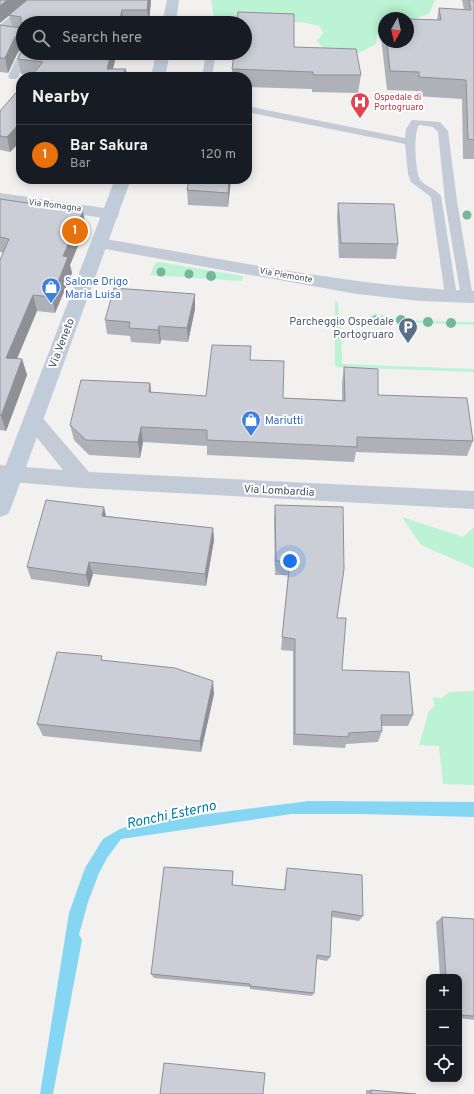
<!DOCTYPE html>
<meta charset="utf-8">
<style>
:root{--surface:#171b24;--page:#242831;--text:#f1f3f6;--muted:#9ea1a6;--line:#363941;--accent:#0b63f2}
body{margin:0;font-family:Overpass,sans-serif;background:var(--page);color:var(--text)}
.controls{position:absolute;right:12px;bottom:12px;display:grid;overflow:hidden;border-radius:8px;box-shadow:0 2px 10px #0003}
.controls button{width:36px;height:36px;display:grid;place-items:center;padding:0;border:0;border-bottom:1px solid var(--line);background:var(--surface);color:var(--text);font:20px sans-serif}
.compass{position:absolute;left:378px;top:12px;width:36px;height:36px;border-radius:50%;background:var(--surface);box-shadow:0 2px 10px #0003;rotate:188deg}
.you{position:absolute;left:290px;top:561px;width:14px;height:14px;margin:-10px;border:3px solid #fff;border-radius:50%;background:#1a73e8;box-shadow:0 0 0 6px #1a73e833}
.badge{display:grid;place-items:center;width:26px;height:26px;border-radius:50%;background:var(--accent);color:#fff;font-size:13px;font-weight:700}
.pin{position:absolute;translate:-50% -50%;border:2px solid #fff;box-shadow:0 1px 4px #0006}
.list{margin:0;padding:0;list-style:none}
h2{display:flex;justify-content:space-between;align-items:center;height:52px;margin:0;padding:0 16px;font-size:17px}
h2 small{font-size:13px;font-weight:400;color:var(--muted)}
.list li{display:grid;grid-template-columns:26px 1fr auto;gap:12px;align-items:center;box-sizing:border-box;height:60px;padding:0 16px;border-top:1px solid var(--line)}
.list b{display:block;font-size:15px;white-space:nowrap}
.list p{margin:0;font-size:13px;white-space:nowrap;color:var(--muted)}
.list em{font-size:13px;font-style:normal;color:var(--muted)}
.icon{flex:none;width:22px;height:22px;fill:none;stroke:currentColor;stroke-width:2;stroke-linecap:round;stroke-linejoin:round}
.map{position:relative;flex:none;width:474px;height:1094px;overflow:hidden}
.search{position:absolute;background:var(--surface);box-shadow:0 2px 10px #0003;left:16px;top:16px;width:236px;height:44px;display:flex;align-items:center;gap:10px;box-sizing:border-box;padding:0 14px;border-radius:22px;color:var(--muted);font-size:15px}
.panel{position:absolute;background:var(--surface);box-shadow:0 2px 10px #0003;left:16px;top:72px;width:236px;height:112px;border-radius:16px}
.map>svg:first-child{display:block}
.green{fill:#bbf3d4}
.water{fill:#85d6f3}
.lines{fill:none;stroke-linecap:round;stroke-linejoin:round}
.stream{fill:#85d6f3;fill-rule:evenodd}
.lane{fill:#c2cbd6;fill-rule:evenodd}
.street{fill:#c2cbd6;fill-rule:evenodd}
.secondary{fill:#c1ccda;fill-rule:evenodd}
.tree{fill:#76b799}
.wall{fill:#afb1b8}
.shaded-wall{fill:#8e9096}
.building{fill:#cbced6;stroke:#8e9096}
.labels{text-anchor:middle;stroke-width:4;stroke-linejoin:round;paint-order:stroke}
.far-health-label{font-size:9px;fill:#be3a42;stroke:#fff;text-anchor:start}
.far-street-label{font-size:9px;fill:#46525f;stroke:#fff}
.shop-label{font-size:11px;fill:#366cbe;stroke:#fff;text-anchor:start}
.service-label{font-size:11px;fill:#4e5e75;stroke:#fff;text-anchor:end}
.street-label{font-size:11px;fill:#46525f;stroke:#fff}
.near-water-label{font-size:14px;font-style:italic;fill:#037ba6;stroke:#fff}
</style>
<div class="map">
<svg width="474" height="1094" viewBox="0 0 474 1094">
<rect width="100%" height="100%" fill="#f3f0f0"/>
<g class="green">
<polygon points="211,0 435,0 429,14 408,21 408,18 384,18 384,30 377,34 376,44 355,55 326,51 317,41 323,33 319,26 302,22 212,23 214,19"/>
<polygon points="156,262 159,262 243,276 242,281 150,275"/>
<polygon points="335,299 338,304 339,318 341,318 342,364 474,369 474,372 335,367"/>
<polygon points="377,314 407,320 474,322 474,325 370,321 371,315"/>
<polygon points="402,517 463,537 474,527 474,568 421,545"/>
<polygon points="474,691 474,785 443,784 439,746 419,745 429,711 434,706 433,697 442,698 449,692"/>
</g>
<polygon class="water" points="309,801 474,802 474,817 361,814 291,814 121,839 107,858 99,873 88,902 75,949 47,1094 40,1094 69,913 85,868 103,839 120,829 138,823"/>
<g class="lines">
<polygon class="stream" points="76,934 80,936 82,940 53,1094 41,1094 70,940 72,936"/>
<g class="lane">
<polygon points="23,50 23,53 29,53 18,77 16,79 10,79 8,77 19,53"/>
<polygon points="206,53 216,53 212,77 202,77"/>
<path d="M 247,106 L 405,138 L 406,129 L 412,120 L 440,122 L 448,131 L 457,201 L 473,297 L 471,300 L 463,300 L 461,297 L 445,201 L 438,132 L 433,127 L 419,125 C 413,133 415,174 421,181 C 427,187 436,189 441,196 L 457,296 L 455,299 L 447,299 L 445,296 L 431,197 L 411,182 L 408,174 L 405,144 L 247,112 Z"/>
</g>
<g class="street">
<polygon points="30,0 44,0 5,35 0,36 0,25"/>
<polygon points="0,193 111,209 117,210 119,214 117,218 111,219 0,203"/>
<path d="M 100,238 C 224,259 348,286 474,291 L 474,303 L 420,301 L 357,294 L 94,247 L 92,243 L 94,239 Z"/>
<polygon points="33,412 40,415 89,472 474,491 474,509 83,488 0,481 0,465 63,470 23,420 26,415"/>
</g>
<g class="secondary">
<polygon points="167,0 179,0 176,23 162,23"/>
<polygon points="156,53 170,53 165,77 151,77"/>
<polygon points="115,179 131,179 11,508 8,514 0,517 0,480"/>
</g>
</g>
<g class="tree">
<circle cx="467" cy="215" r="4.5"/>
<circle cx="161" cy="272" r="4.5"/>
<circle cx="189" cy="274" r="4.5"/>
<circle cx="211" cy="276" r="5"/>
<circle cx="377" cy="320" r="5"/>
<circle cx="401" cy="320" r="5"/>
<circle cx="428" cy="322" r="5"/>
<circle cx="451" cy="323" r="5"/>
</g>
<g class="wall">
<polygon points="0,0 151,0 149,23 23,23 23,53 117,53 32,75 21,74 18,59 22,49 18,52 8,73 0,72 0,25 12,26 9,15 14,11 0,23"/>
<polygon points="462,0 474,0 474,159 463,159 462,99 416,96 416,91 387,90 381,37 384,18 384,42 408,42 437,20 439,8 464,10"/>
<polygon points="294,47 361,75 358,93 312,92 312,89 247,87 247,77 232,77 232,69"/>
<polygon points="21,87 21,141 10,152 0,150 0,111"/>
<polygon points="231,179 228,207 188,205 187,190"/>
<polygon points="0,199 86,227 70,265 72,273 55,313 37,311 17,359 22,359 27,375 6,431 0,430 0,260 3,253 0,252"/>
<polygon points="338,203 398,244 396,259 339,258 337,217"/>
<polygon points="195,294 195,309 188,342 161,340 160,344 131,342 130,336 107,334 105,320"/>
<polygon points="251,360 283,398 342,400 342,383 344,367 378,395 473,441 467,456 356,452 354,462 207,455 207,446 143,442 140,458 89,455 74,440 70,425 150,383 151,393 206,396"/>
<polygon points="275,505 337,618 342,670 413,715 408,726 382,726 382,731 378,742 346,744 345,748 293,745 293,651 281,650 288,575 275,575 274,520"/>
<polygon points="106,516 213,528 214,540 206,586 93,574 89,587 31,579 27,567"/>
<polygon points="103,660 214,694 201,752 43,736 37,724"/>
<polygon points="287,868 363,916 359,921 332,917 330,957 327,961 316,959 314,993 312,996 250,989 250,987 154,978 151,974 233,871 233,885 284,890 286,874"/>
<polygon points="442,917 474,919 474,1020 459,1018 459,977 440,977 436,922"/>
<polygon points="366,1090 371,1090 416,1094 366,1094"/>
</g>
<g class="shaded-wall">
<polygon points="7,0 28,0 0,23 0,6"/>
<polygon points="148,0 151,0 149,23 147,10"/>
<polygon points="122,10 124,23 119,23"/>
<polygon points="20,34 23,49 18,52 8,73 5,58 15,37"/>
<polygon points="111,53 117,53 111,77 107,69"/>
<polygon points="126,69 127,77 120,77"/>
<polygon points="19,124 21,134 21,141 10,152 7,137"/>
<polygon points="229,179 231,179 228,207 228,193"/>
<polygon points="83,211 86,227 70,265 72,273 55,313 52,297 63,256"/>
<polygon points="195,294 195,309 188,342 187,328"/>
<polygon points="33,295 37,311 11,373 6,358"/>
<polygon points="159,326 161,340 160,344 158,330"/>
<polygon points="22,359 27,375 6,431 1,416"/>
<polygon points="150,383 152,399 149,392"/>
<polygon points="141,427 143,442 140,458 138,442"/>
<polygon points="104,507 107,520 102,516"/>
<polygon points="213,528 214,540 206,586 205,574"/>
<polygon points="89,562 93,574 89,587 86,575"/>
<polygon points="213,681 214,694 201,752 200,741"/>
</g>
<g class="building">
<polygon points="0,0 7,0 0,6"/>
<polygon points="27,0 148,0 147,10 122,10 119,23 23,23 23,37 22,37 20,34 15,37 5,58 0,58 0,25 21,28 21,17 9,15"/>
<polygon points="469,0 474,0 474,140 468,139 466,80 419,77 419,72 390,71 387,42 408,42 408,19 441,20 439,8 471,10"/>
<polygon points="238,12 294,14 294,47 356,49 361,75 313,75 313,72 232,69 234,53 245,53 245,23 237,23"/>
<polygon points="23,47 23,53 111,53 107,69 126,69 120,77 30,77 43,62 18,59"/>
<polygon points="21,87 21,125 19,124 7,137 0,136 0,111"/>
<polygon points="189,179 229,179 228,193 187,190"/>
<polygon points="0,199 83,211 63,256 68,257 52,297 33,295 6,358 22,359 1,416 0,415 0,260 9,239 0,237"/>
<polygon points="338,203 394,204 398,244 341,243"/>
<polygon points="114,288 195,294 187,328 159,326 158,330 129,328 130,322 105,320"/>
<polygon points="212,345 251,346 250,360 284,361 283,398 345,401 344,367 378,369 378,395 467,398 473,441 357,437 357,447 207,440 207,430 141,427 138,442 86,440 70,425 81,380 150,383 149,392 206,396"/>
<polygon points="46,500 104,507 102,516 213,528 205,574 89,562 86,575 27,567"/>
<polygon points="275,505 343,507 344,569 337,618 346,618 342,670 409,672 413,715 381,715 382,731 349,733 348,737 295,734 295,639 282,637 290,561 276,561"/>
<polygon points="57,652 102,656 101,660 175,668 213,681 200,741 37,724"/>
<polygon points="164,867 233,871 232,885 285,890 287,868 362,875 363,916 332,911 330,957 317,955 314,993 250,986 250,984 151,974"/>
<polygon points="442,917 474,919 474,1016 459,1015 459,977 446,977"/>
<polygon points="164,1063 265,1073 263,1094 160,1094"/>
<polygon points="371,1090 416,1094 371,1094"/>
</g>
<defs>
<symbol id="hospital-pin" viewBox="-11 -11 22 30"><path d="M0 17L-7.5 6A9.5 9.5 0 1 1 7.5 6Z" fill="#e0444e" stroke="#fff"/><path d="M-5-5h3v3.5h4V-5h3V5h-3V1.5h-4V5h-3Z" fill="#fff"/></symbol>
<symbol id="shop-pin" viewBox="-11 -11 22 30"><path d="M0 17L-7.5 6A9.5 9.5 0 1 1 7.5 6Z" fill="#3f7fe0" stroke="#fff"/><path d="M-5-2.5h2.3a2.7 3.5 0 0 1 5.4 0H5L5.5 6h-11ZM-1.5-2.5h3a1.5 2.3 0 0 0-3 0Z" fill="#fff"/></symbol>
<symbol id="parking-pin" viewBox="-11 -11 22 30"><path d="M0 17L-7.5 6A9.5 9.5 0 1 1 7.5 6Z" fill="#5c6f8a" stroke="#fff"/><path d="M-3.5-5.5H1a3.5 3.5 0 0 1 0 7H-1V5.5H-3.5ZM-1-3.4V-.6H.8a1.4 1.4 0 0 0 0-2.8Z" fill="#fff"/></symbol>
</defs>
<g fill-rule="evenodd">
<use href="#hospital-pin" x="349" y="91" width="22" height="30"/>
<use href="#shop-pin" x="40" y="276" width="22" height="30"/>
<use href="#parking-pin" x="397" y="316" width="22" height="30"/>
<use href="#shop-pin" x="240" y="409" width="22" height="30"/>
</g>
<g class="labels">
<g class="far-health-label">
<text x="374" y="100">Ospedale di<tspan x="374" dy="10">Portogruaro</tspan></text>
</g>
<g class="far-street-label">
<text transform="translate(55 205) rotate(7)" y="3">Via Romagna</text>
<text transform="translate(286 275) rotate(10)" y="3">Via Piemonte</text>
</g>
<g class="shop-label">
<text x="65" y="285">Salone Drigo<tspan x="65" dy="13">Maria Luisa</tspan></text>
<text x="265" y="424">Mariutti</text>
</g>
<g class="service-label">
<text x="394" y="325">Parcheggio Ospedale<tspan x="394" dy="13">Portogruaro</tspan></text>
</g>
<g class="street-label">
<text transform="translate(61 343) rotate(-69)" y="4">Via Veneto</text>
<text transform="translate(279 490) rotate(3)" y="4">Via Lombardia</text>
</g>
<g class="near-water-label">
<text transform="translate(171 814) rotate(-12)" y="5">Ronchi Esterno</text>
</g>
</g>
</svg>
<div class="controls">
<button>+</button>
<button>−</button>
<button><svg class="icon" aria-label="locate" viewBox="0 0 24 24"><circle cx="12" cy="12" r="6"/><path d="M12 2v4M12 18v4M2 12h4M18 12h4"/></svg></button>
</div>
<svg class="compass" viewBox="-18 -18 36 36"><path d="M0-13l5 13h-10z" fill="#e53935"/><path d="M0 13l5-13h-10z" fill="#9ea1a6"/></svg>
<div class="you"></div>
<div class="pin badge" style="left:75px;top:231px;background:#e8710a">1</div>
<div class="search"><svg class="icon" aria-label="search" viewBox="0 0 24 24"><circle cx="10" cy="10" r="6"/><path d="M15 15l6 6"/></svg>Search here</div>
<section class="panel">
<h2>Nearby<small></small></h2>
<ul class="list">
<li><span class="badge" style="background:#e8710a">1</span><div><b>Bar Sakura</b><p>Bar</p></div><em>120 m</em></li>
</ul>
</section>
</div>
